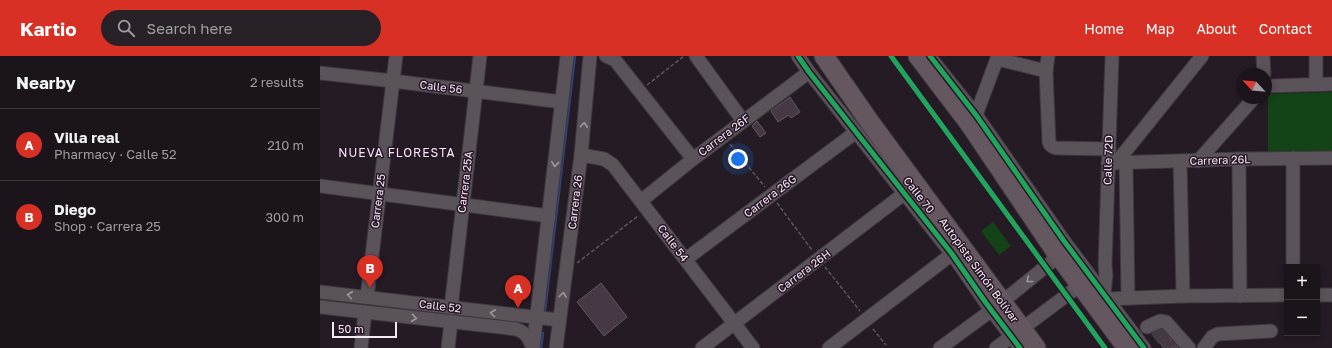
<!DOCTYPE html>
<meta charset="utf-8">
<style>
:root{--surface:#1b141b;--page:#282128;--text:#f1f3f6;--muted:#a09ea3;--line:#39333a;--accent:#d93025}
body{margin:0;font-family:"Golos Text",sans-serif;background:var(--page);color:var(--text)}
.controls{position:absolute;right:12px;bottom:12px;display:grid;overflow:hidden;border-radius:0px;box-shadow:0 2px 6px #0003}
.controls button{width:36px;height:36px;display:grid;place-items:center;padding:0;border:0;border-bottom:1px solid var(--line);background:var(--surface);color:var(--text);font:20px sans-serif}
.compass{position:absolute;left:916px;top:12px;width:36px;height:36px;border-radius:50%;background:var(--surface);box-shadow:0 2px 6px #0003;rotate:296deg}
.scale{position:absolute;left:12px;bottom:10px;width:65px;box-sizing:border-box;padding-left:4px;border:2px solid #f5e9f4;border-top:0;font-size:11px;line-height:14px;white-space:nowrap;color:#f5e9f4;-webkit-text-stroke:3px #281727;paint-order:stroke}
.you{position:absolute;left:418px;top:103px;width:14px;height:14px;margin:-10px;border:3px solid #fff;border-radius:50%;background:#1a73e8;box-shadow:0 0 0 6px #1a73e833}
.badge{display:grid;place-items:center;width:26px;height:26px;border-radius:50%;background:var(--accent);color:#fff;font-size:13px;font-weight:700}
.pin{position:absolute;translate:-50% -33px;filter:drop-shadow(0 1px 2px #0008)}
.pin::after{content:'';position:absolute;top:21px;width:14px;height:12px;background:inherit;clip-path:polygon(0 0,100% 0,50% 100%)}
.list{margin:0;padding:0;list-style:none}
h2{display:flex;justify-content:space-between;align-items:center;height:52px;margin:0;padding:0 16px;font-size:17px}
h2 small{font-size:13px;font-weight:400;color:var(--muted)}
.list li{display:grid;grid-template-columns:26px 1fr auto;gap:12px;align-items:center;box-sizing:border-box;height:72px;padding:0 16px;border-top:1px solid var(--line)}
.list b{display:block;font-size:15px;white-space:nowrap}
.list p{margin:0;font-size:13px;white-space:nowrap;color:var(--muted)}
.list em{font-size:13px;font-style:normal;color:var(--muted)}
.icon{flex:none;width:22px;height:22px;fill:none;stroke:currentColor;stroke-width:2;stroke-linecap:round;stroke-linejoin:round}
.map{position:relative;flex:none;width:1012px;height:292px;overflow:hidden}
header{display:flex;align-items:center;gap:24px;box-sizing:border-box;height:56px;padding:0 20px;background:var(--accent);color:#fff}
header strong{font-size:19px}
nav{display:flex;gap:22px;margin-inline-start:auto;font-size:14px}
.search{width:280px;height:36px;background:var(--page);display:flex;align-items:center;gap:10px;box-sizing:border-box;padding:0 14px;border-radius:22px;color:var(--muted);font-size:15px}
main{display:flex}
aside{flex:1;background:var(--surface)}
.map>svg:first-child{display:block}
.green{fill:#134316}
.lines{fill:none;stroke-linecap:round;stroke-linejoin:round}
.stream{stroke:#28447b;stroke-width:2.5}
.building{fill:#473846;stroke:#60575f}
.minor-tunnel{stroke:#433a43;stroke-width:13;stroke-dasharray:13 6;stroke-linecap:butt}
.minor-casing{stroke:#3f373f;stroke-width:15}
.highway-casing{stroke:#3f373f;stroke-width:21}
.path{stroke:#5c565c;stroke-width:1.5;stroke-dasharray:4 2;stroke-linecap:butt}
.minor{stroke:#5b535a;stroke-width:13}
.highway{stroke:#65575f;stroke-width:19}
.cycleway-casing{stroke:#281727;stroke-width:8}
.cycleway{stroke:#20a55d;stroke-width:5}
.oneway{stroke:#a0969f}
.labels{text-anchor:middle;stroke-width:3;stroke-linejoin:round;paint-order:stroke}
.street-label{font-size:11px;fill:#f5e9f4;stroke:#281727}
.neighbourhood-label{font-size:12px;letter-spacing:1px;fill:#f5e9f4;stroke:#281727}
</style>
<header>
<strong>Kartio</strong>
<div class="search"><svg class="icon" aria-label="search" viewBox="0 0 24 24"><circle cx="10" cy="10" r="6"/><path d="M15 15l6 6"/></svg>Search here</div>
<nav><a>Home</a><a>Map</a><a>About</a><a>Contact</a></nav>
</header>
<main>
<aside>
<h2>Nearby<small>2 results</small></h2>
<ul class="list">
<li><span class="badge">A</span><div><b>Villa real</b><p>Pharmacy · Calle 52</p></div><em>210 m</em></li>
<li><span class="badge">B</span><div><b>Diego</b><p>Shop · Carrera 25</p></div><em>300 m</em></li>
</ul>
</aside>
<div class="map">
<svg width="1012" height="292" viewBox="0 0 1012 292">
<rect width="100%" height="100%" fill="#241b24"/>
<g class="green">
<polygon points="1012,36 1012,96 948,98 948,38"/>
<polygon points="673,166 691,190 679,199 661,175"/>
</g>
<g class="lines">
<g class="stream">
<polyline points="225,255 255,0"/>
<polyline points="221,292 223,277"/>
</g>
</g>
<g class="building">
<polygon points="470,41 480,56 471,62 469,59 458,66 451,55"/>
<polygon points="437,65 446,77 440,81 432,70"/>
<polygon points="281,227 307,261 284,280 257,246"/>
<polygon points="841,273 842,273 858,292 844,292 832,277"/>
</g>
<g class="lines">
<polyline class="minor-tunnel" points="836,274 850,292"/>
<defs>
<g id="minor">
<polyline points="286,0 295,4 373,103"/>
<polyline points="376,0 423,65"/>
<polyline points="478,0 489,16 536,76 632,198 666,247 700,292"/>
<path d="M 728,0 L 726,15 L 729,86 C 730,90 732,91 736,92 L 789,93"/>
<polyline points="943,0 944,18"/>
<polyline points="996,0 996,28"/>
<polyline points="677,3 726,15"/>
<polyline points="613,5 656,59 744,185 824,292"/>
<polyline points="0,17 73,25 242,46"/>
<polyline points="946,30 1012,28"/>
<polyline points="656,59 678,0"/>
<polyline points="261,99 284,103 293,109 433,292"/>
<polyline points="919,103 920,240"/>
<polyline points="878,105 934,42"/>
<polyline points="860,106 863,240"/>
<polyline points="788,107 919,103 1012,102"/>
<polyline points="796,107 882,0"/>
<polyline points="806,108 808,242"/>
<polyline points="0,130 229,160"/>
<polyline points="321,145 373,103 489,16"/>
<polyline points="366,203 536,76"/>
<polyline points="973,211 973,102"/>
<polyline points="0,236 239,264"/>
<polyline points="784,238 786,219 785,209 792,0"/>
<polyline points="997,239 1012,239"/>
<polyline points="47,241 76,0"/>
<polyline points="787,243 863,240 967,239"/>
<path d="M 0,251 L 196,273 C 207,277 208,281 213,292"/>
<polyline points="131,252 160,0"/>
<polyline points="827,271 840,265 846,266 869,292"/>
<polyline points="41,292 45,256"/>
<polyline points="128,292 131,266"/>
<polyline points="213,292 247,0"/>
<polyline points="236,292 261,99 270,0"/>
<polyline points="382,292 585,137"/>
<polyline points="509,292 632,198"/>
<polyline points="620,292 672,254 745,195"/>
<polyline points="676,292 767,224"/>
<polyline points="884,292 892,281 898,278 951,275"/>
</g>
<g id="highway">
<polyline points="504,0 549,65 716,292"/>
<polyline points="598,0 649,67 734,193 807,292"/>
</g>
</defs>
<use href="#minor" class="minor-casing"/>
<use href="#highway" class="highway-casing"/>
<g class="path">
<polyline points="327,29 364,0"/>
<polyline points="410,88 445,131"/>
<polyline points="457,147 492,194"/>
<polyline points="257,207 318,160"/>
<polyline points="505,211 540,255"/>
<polyline points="553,273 566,289"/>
</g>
<use href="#minor" class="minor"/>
<use href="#highway" class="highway"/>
<defs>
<g id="cycleway">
<polyline points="478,0 489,16 536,76 632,198 666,247 700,292"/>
<polyline points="571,0 785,292"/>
<polyline points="610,0 656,59 744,185 824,292"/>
</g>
</defs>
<use href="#cycleway" class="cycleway-casing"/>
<use href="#cycleway" class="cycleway"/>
</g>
<defs><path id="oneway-chevron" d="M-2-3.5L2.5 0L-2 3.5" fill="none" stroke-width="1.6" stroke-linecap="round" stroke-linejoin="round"/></defs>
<g class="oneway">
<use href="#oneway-chevron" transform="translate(264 69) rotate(-85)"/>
<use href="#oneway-chevron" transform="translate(235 108) rotate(96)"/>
<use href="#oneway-chevron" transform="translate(709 224) rotate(141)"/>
<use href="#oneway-chevron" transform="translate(30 239) rotate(-173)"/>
<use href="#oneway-chevron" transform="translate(243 239) rotate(-83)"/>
<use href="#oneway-chevron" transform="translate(173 257) rotate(-173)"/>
<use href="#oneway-chevron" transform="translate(94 262) rotate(6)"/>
</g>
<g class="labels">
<g class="street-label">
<text transform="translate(121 31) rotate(7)" y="4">Calle 56</text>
<text transform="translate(404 79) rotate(-37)" y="4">Carrera 26F</text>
<text transform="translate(788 104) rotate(-88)" y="4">Calle 72D</text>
<text transform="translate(900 104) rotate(-2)" y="4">Carrera 26L</text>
<text transform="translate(145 126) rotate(-83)" y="4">Carrera 25A</text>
<text transform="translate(599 139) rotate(52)" y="4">Calle 70</text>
<text transform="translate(450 140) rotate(-37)" y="4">Carrera 26G</text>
<text transform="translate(58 145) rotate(-83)" y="4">Carrera 25</text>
<text transform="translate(255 146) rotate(-83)" y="4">Carrera 26</text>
<text transform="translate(353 187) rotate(53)" y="4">Calle 54</text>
<text transform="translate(659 214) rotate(54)" y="4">Autopista Simón Bolívar</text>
<text transform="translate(484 215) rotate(-37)" y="4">Carrera 26H</text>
<text transform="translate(120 250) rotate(7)" y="4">Calle 52</text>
</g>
<g class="neighbourhood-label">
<text x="77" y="101">NUEVA FLORESTA</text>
</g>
</g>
</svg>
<div class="controls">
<button>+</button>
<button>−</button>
</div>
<svg class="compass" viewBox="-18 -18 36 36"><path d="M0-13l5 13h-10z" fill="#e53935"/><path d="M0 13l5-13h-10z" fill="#a09ea3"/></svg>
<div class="scale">50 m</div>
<div class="you"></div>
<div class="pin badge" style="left:198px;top:252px">A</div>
<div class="pin badge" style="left:50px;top:232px">B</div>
</div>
</main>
